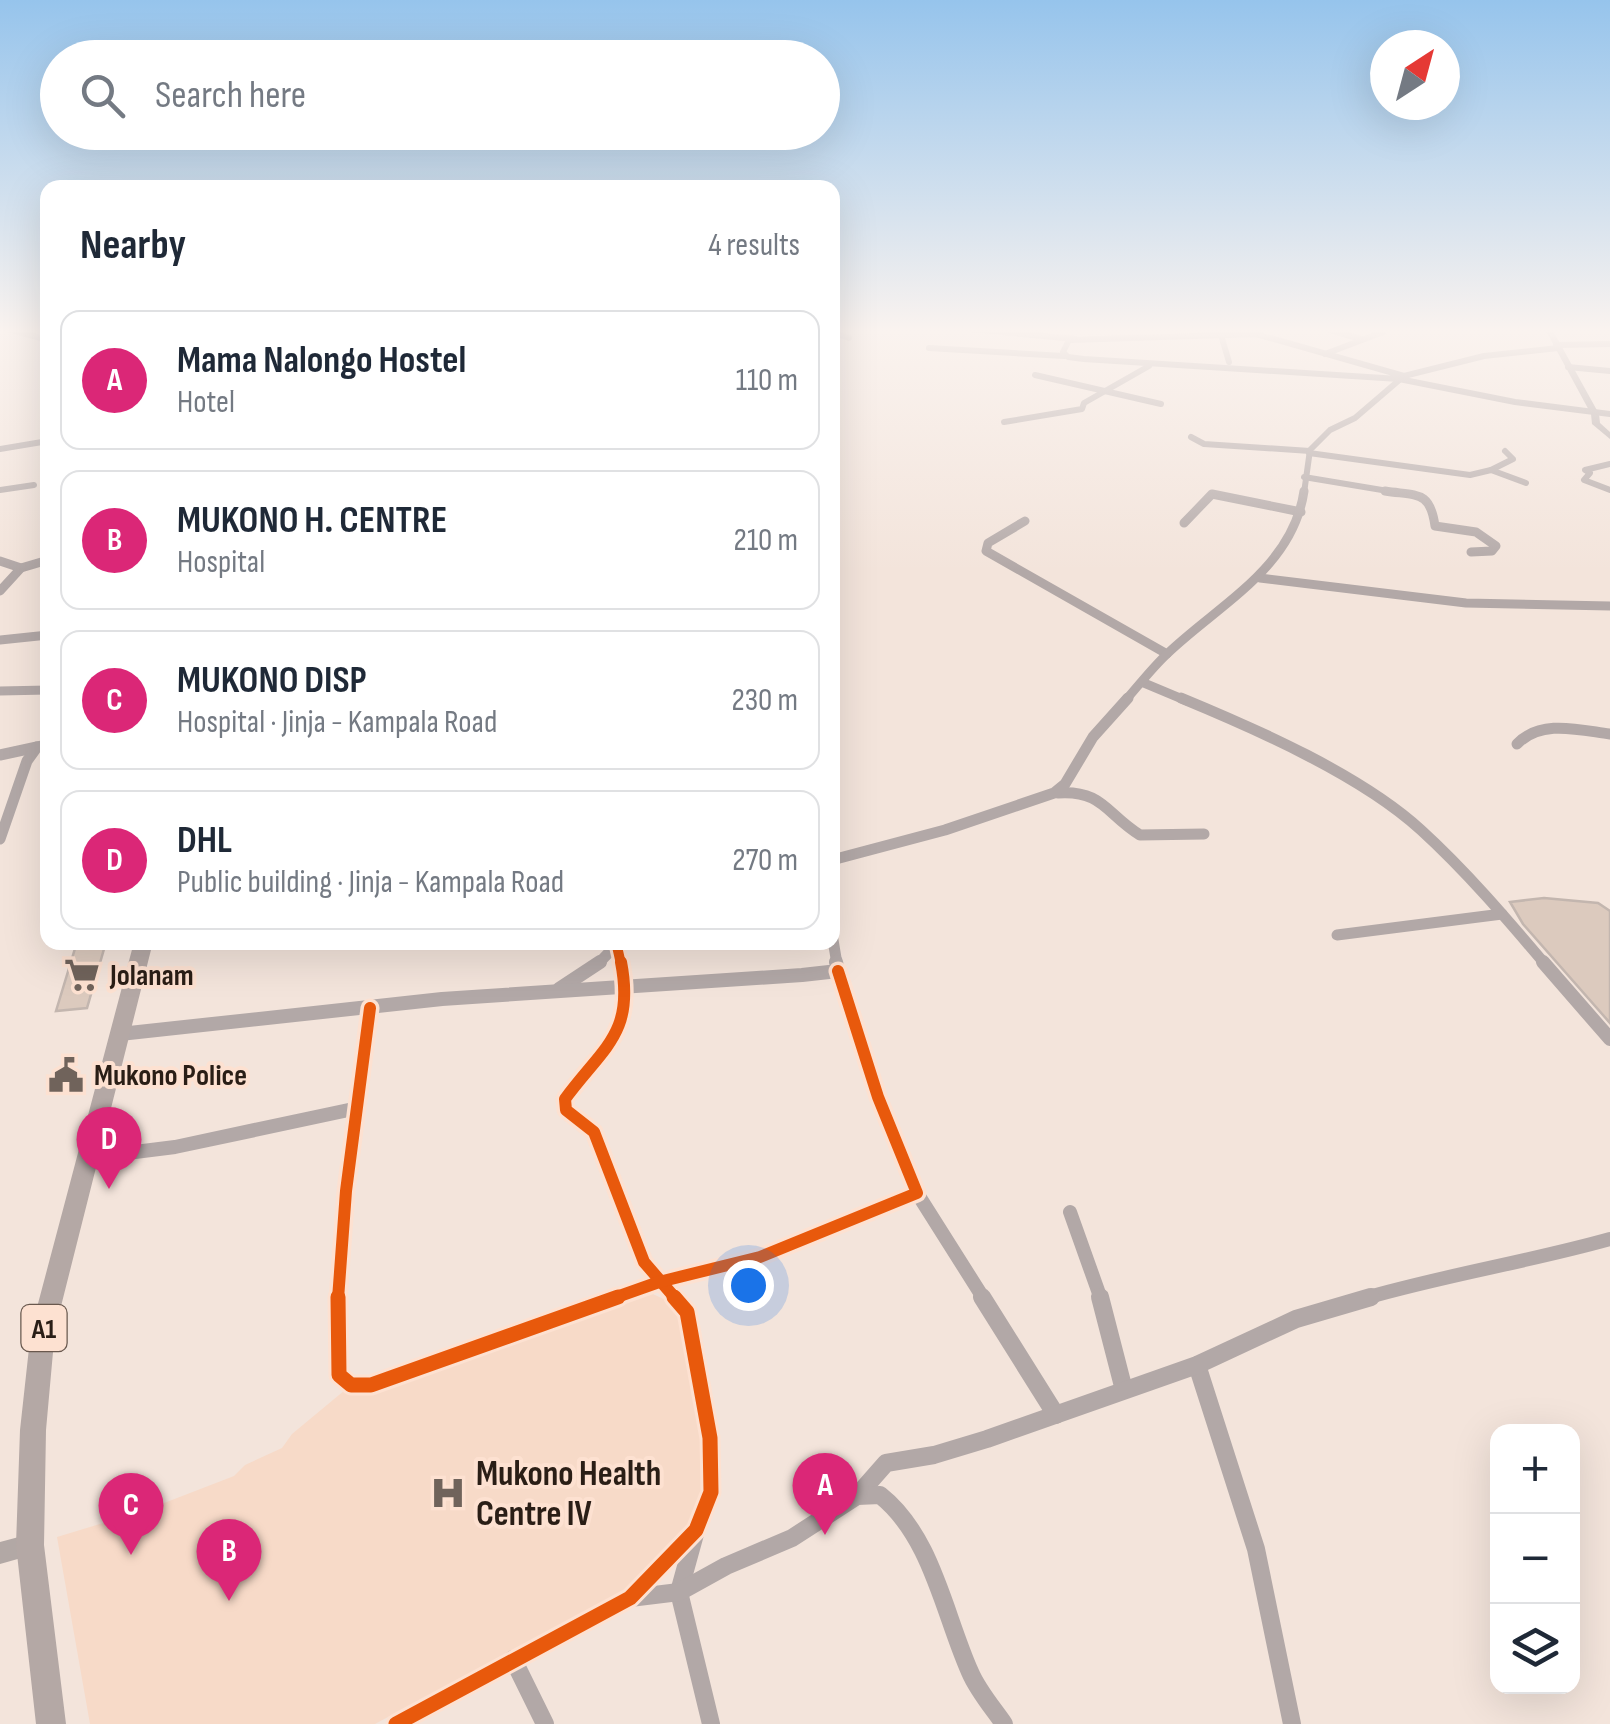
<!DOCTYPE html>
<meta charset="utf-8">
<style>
:root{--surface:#fff;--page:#f6f6f7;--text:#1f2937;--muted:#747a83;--line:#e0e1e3;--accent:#db2777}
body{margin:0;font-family:"Sofia Sans Condensed",sans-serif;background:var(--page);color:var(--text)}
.controls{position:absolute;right:30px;bottom:30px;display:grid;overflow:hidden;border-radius:20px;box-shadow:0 10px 40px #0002}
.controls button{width:90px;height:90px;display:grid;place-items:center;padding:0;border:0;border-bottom:2px solid var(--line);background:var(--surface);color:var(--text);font:50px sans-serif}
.compass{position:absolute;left:1370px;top:30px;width:90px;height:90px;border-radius:50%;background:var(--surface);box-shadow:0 10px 40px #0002;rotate:36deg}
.you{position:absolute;left:748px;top:1285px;width:35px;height:35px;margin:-25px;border:8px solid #fff;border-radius:50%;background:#1a73e8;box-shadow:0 0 0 15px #1a73e833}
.badge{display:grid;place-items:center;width:65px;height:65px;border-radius:50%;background:var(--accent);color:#fff;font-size:32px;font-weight:700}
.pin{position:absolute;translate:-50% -82px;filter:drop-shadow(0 2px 5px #0008)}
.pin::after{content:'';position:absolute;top:52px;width:35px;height:30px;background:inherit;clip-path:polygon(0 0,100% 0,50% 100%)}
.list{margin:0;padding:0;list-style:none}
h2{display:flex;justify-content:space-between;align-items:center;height:130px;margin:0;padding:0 40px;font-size:42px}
h2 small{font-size:32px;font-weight:400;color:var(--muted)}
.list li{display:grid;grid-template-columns:65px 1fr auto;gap:30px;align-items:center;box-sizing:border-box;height:140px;margin:0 20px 20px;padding:0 20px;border:2px solid var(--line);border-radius:20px}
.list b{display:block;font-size:38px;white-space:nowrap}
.list p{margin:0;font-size:32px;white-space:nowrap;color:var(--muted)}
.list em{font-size:32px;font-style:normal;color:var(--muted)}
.icon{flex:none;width:55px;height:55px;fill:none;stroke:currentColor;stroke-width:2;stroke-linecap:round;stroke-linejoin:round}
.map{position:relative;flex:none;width:1610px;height:1724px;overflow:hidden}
.search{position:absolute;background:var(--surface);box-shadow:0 10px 40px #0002;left:40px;top:40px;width:800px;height:110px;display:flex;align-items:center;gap:25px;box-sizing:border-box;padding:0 35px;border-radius:55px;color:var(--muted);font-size:38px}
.panel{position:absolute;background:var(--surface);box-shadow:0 10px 40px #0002;left:40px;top:180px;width:800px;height:770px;border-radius:20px}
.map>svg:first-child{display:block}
.built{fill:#f7dac8}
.building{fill:#dccabe;stroke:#c3b6af;stroke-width:2.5}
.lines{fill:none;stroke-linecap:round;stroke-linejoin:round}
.minor-far4{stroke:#b2a8a7;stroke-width:6}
.minor-far3{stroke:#b2a8a7;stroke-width:9}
.minor-far2{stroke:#b2a8a7;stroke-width:11}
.minor-far1{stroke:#b2a8a7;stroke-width:14}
.minor{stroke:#b2a8a7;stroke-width:18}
.tertiary{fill:#b2a8a7;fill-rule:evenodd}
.secondary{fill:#b2a8a5;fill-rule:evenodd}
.trunk{fill:#b4a8a5;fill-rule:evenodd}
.cycleway-far2-casing{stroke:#fde1d1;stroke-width:16}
.cycleway-far1-casing{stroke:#fde1d1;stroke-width:19}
.cycleway-casing{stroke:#fde1d1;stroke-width:21}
.cycleway-far2{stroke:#e8590c;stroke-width:10}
.cycleway-far1{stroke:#e8590c;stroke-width:12}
.cycleway{stroke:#e8590c;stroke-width:15}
.labels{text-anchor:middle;stroke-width:8;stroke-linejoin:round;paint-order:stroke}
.shield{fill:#fde1d1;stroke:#69584e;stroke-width:2.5}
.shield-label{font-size:28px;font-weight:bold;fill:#2a1e16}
.poi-label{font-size:30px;font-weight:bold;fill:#2a1e16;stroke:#fde1d1;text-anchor:start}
.near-poi-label{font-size:35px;font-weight:bold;fill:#2a1e16;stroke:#fde1d1;text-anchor:start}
</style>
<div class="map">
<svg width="1610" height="1724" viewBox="0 0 1610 1724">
<rect width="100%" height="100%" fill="#f3e4db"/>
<polygon class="built" points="642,1289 683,1308 711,1472 700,1522 637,1583 375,1724 90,1724 57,1537 146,1510 234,1476 245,1465 282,1448 292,1434 345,1390"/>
<g class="building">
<polygon points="1544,898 1598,903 1610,911 1610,1023 1523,924 1510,902"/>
<polygon points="77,942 106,942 87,1008 56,1011"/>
</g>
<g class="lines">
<g class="minor-far4">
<polyline points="8,329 48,340"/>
<polyline points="970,329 1075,339"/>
<polyline points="1327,329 1361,339"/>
<polyline points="832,332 849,338"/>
<polyline points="1221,335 1229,362"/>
<polyline points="1556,345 1610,344"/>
<polyline points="929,348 1064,356"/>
<polyline points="1325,354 1383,332"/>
<polyline points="1568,367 1610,371"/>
<polyline points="1035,375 1161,404"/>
<polyline points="1404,376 1256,334 1069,340 1063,352 1068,357 1084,359 1399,379 1515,402 1610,414"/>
<polyline points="1004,422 1082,409 1084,403 1149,366"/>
<polyline points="1191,437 1204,444 1310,451"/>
<polyline points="0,449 48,441"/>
<polyline points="1309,453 1470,475 1491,470 1526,483"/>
<polyline points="1610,464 1585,470 1590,473 1584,480 1610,490"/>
<polyline points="1491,470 1513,459 1505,451"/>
<polyline points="1304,477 1400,493"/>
<polyline points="0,490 34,485"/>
<polyline points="1304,493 1310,450 1330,430 1355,418 1404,376 1484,356 1558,348"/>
</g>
<g class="minor-far3">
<path d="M 1385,491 C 1417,496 1430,490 1435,526 L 1476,532 L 1496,546 L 1492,551 L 1471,552"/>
<polyline points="1025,521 988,543 986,551 1167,654"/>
<polyline points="1184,523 1212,494 1301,512"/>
<polyline points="0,561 21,568"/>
<polyline points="1260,578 1466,603 1610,606"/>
<polyline points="0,591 21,568 48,560"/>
<polyline points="0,640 48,635"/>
<polyline points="1144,683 1187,701"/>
<polyline points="0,691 48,690"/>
<path d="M 1125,701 C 1139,685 1152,668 1167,654 C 1218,605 1293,568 1304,491"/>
</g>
<g class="minor-far2">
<path d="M 1181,698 C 1256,729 1361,775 1421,830 C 1466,871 1506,918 1545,964"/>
<path d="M 1517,744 C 1541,719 1579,730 1610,734"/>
<polyline points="0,755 37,747"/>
<path d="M 1058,793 C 1103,790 1106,814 1140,835 L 1204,834"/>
<polyline points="0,839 27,761 37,747 48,745"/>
<polyline points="832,860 945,830 1054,793 1065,784 1093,737 1128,698"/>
<polyline points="832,934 837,964"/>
<polyline points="1337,935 1502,914"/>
<polyline points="616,942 621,964"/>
<polyline points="598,964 617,944"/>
</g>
<g class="minor-far1">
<path d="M 621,962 C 635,1034 603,1047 565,1099 L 566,1110 L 594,1132 L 644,1262 L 676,1299"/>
<polyline points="1543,962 1610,1039"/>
<polyline points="559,989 600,962"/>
<polyline points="120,1034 442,999 802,975 838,971 836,962"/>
<polyline points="87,1158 175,1147 358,1108"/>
<polyline points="917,1193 984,1299"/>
<polyline points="1070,1212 1101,1299"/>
<polyline points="338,1299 346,1191 370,1008"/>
<polyline points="611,1299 659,1282 760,1257 917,1193 878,1097 838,971"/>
<path d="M 1362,1299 C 1444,1275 1528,1262 1610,1239"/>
</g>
<g class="minor">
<polyline points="338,1297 339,1375 351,1385 371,1385 618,1297"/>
<polyline points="982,1297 1056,1415"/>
<polyline points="1100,1297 1124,1390"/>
<polyline points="1197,1365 1256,1549 1292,1724"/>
<polyline points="857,1496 886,1463 934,1455 987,1439 1197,1365 1296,1319 1371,1297"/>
<polyline points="695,1534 679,1592 711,1724"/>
<path d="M 630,1598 L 679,1592 L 726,1566 L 792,1538 L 857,1496 L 880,1495 C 932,1536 944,1614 970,1672 C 978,1691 993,1708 1004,1724"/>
<polyline points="513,1659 545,1724"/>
<polyline points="396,1724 630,1598 696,1530 711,1492 710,1438 687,1312 674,1297"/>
</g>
<polygon class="tertiary" points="1545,329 1552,329 1599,414 1600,423 1610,432 1610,439 1592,424 1591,414"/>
<polygon class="secondary" points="30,1534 39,1537 42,1545 39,1553 0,1564 0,1542"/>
<polygon class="trunk" points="134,942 153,942 55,1330 46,1430 44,1545 66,1724 36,1724 16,1545 20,1430 31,1330"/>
<defs>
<polyline id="cycleway-far2" points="616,942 621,964"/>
<g id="cycleway-far1">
<path d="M 621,962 C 635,1034 603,1047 565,1099 L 566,1110 L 594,1132 L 644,1262 L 676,1299"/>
<polyline points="338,1299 346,1191 370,1008"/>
<polyline points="611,1299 659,1282 760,1257 917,1193 878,1097 838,971"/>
</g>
<g id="cycleway">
<polyline points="338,1297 339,1375 351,1385 371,1385 618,1297"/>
<polyline points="396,1724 630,1598 696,1530 711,1492 710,1438 687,1312 674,1297"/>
</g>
</defs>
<use href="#cycleway-far2" class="cycleway-far2-casing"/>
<use href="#cycleway-far1" class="cycleway-far1-casing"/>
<use href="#cycleway" class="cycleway-casing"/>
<use href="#cycleway-far2" class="cycleway-far2"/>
<use href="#cycleway-far1" class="cycleway-far1"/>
<use href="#cycleway" class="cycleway"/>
</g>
<linearGradient id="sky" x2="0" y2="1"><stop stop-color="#96c4ec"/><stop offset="0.58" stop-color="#faf3ef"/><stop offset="1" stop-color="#faf3ef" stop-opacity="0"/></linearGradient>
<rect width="1610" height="571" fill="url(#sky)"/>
<defs>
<symbol id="supermarket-bare" viewBox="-9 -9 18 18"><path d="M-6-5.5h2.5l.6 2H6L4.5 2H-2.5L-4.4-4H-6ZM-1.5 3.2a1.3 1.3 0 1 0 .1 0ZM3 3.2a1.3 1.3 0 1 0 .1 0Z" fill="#70635b" stroke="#fde1d1" stroke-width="2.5" paint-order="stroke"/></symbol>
<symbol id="civic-bare" viewBox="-9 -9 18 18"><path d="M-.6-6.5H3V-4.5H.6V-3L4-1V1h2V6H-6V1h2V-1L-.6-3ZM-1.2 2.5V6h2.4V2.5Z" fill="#70635b" stroke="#fde1d1" stroke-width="2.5" paint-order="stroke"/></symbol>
<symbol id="hospital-bare" viewBox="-9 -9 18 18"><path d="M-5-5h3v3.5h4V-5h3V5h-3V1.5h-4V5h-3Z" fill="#70635b" stroke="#fde1d1" stroke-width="2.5" paint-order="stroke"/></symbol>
</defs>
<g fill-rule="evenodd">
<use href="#supermarket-bare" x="57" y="950" width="50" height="50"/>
<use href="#civic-bare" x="41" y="1050" width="50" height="50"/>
<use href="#hospital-bare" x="423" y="1468" width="50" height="50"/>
</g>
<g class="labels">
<rect class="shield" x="21.5" y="1305" width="45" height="46" rx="8"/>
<g class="shield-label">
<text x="44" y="1338">A1</text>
</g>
<g class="poi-label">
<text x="110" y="985">Jolanam</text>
<text x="94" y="1085">Mukono Police</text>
</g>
<g class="near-poi-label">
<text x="476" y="1485">Mukono Health<tspan x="476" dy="40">Centre IV</tspan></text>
</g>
</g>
</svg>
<div class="controls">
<button>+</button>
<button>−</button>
<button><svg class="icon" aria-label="layers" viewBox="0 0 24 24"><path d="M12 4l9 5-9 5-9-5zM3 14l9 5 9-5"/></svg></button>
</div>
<svg class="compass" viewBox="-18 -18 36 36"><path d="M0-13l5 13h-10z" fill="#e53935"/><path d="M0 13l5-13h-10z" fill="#747a83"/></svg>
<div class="you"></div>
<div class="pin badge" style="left:825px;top:1535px">A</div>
<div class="pin badge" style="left:229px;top:1601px">B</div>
<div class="pin badge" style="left:131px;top:1555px">C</div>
<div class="pin badge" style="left:109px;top:1189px">D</div>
<div class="search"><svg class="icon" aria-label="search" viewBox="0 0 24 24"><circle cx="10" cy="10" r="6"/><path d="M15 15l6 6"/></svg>Search here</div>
<section class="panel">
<h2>Nearby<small>4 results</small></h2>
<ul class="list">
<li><span class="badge">A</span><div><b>Mama Nalongo Hostel</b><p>Hotel</p></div><em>110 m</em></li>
<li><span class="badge">B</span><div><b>MUKONO H. CENTRE</b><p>Hospital</p></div><em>210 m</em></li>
<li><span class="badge">C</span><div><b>MUKONO DISP</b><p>Hospital · Jinja - Kampala Road</p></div><em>230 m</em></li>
<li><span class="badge">D</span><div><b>DHL</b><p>Public building · Jinja - Kampala Road</p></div><em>270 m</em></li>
</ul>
</section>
</div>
